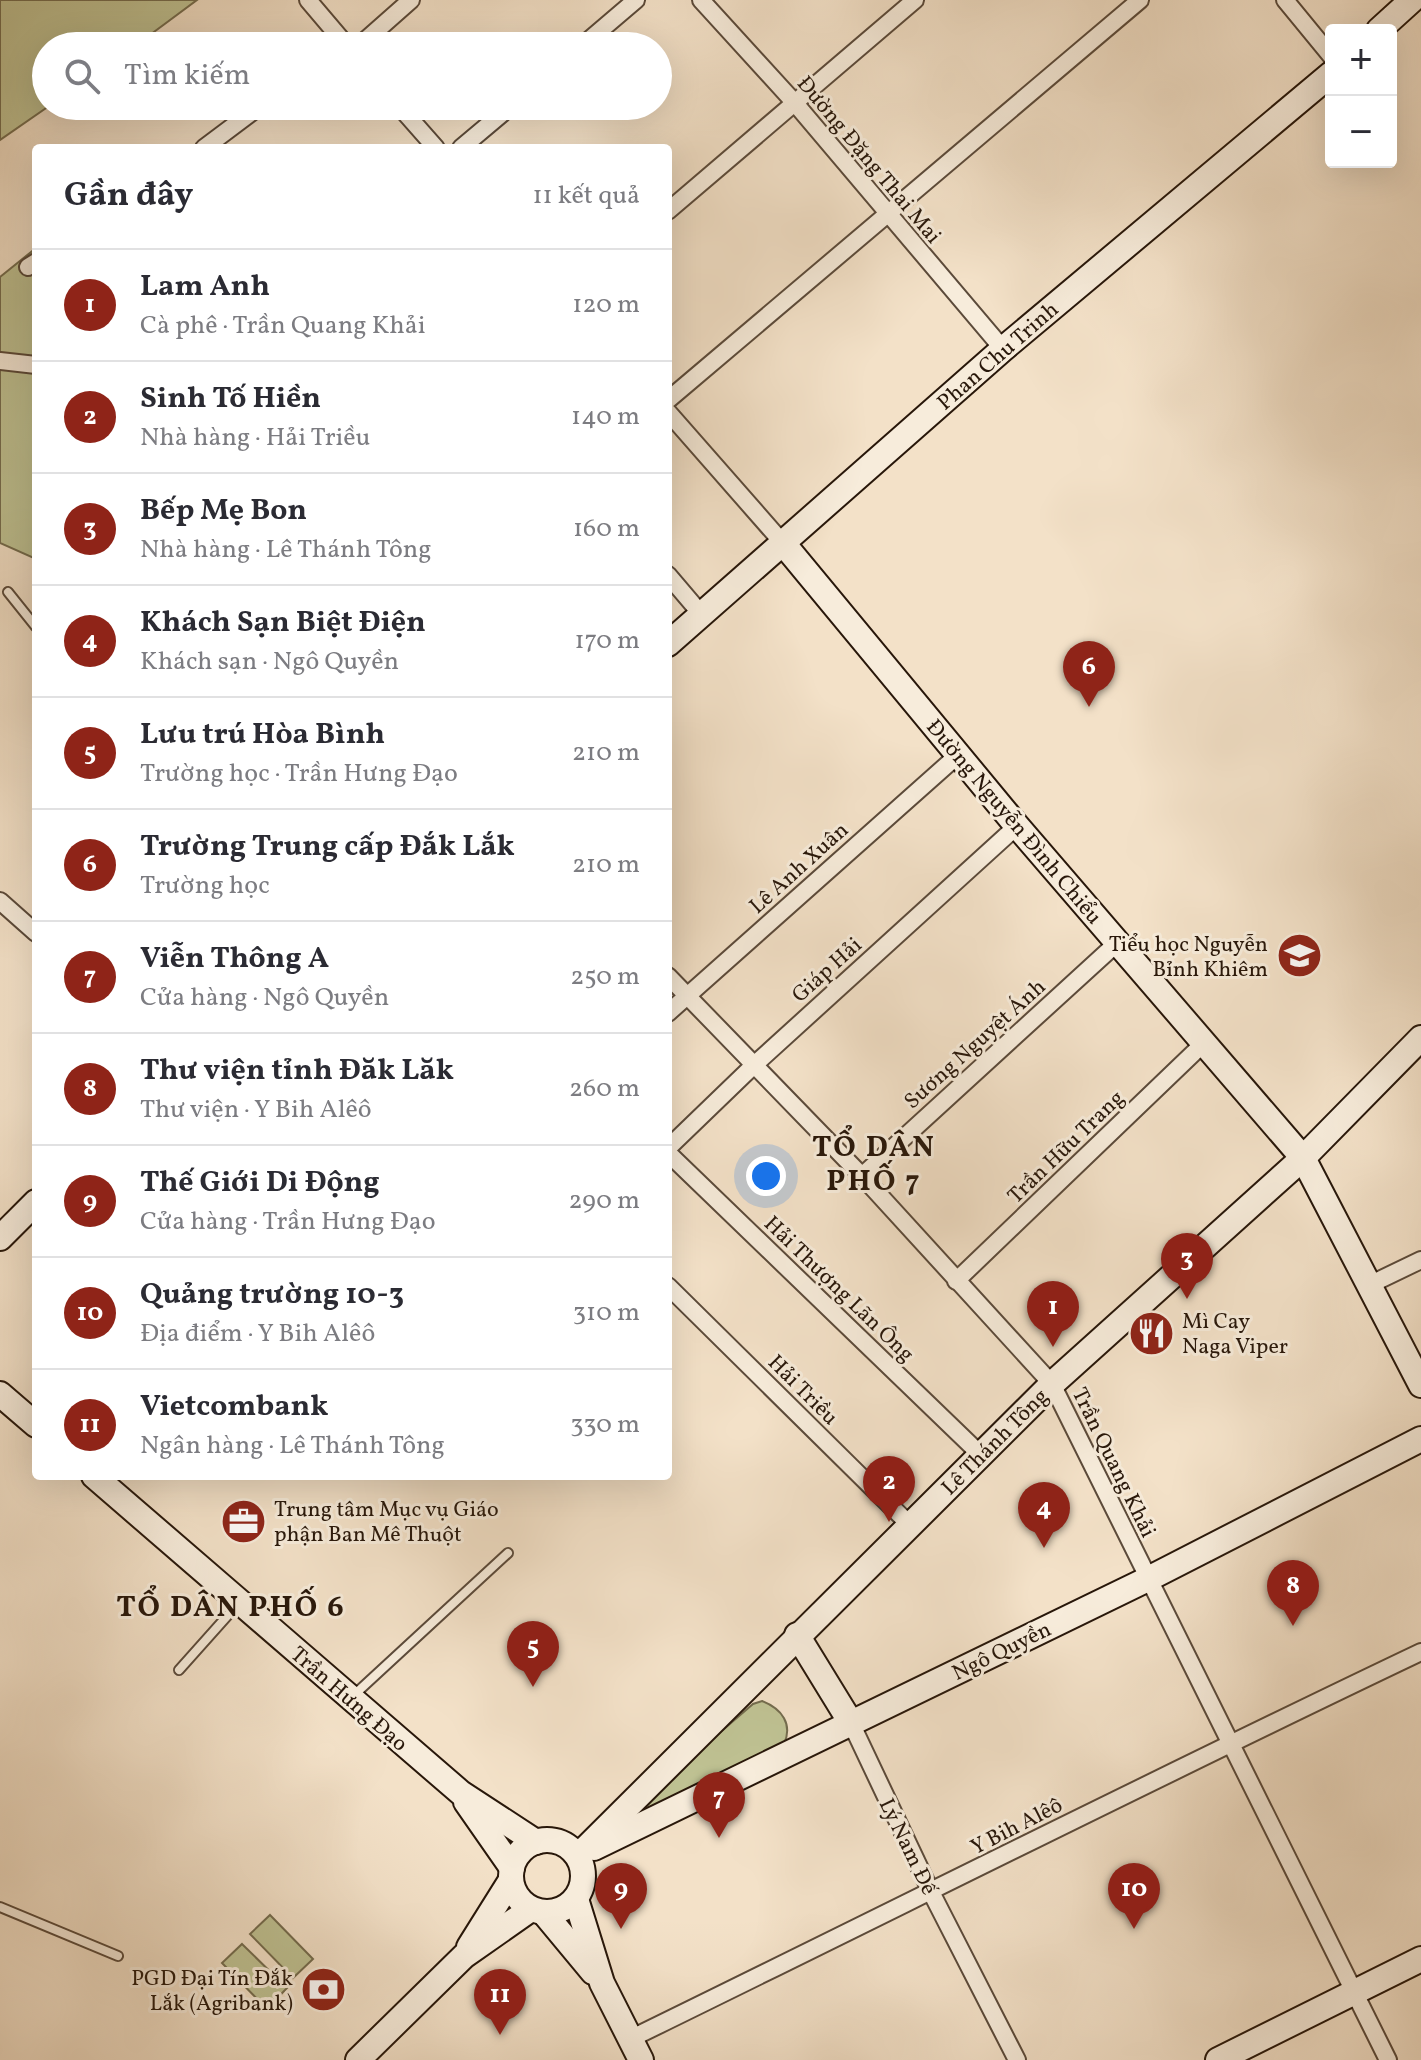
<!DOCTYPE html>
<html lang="vi">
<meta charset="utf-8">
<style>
:root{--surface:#fff;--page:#f7f7f7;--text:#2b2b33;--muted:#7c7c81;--line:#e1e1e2;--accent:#8f2418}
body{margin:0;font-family:Vollkorn,serif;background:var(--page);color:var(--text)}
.controls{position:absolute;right:24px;top:24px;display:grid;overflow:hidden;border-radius:8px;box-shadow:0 8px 32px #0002}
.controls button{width:72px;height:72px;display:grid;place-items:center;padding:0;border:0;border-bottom:2px solid var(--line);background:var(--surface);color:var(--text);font:40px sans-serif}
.you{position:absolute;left:766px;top:1176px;width:28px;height:28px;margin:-20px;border:6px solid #fff;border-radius:50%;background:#1a73e8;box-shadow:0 0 0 12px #1a73e833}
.badge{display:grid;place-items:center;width:52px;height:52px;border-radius:50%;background:var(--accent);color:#fff;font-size:26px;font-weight:700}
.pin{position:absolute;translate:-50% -66px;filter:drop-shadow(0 2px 4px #0008)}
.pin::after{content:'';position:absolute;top:42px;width:28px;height:24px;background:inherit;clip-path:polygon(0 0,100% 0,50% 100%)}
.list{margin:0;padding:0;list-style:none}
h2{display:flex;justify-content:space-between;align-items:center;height:104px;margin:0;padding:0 32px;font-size:34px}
h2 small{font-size:26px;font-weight:400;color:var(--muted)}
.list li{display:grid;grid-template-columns:52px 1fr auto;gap:24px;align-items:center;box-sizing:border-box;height:112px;padding:0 32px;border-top:2px solid var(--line)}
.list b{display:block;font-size:30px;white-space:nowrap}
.list p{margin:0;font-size:26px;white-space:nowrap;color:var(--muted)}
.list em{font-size:26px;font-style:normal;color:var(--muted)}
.icon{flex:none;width:44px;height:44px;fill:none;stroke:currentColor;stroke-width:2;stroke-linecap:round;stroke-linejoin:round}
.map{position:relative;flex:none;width:1421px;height:2060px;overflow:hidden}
.search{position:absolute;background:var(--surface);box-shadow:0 8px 32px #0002;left:32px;top:32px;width:640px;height:88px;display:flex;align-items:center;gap:20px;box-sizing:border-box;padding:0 28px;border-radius:44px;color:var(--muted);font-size:30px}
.panel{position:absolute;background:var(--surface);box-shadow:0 8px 32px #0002;left:32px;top:144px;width:640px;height:1336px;border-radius:8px}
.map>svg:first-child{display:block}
.green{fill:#bfc293;stroke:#746c4e;stroke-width:2}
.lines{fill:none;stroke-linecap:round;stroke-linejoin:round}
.lane-casing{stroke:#5b4a3a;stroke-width:12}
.street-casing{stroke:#5b4a3a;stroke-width:20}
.secondary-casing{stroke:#28170a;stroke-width:28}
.lane{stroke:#f7ecdb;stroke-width:8}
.street{stroke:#f7ecdb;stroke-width:16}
.secondary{stroke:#f7ecdb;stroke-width:24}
.labels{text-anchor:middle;stroke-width:6;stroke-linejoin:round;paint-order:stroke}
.street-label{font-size:22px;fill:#28170a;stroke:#f7ecdb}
.poi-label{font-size:22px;fill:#28170a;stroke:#f7ecdb;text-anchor:end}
.district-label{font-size:30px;font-weight:bold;letter-spacing:2px;fill:#28170a;stroke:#f7ecdb}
</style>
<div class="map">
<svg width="1421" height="2060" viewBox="0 0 1421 2060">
<rect width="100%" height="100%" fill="#f3e1c8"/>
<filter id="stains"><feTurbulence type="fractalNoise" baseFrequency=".0025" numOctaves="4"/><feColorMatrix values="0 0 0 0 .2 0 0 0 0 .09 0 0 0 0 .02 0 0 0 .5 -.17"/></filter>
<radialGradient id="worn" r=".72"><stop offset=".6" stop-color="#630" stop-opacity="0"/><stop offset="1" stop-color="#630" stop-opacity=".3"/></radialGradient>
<g class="green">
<polygon points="0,0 197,0 135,46 46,46 46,106 49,106 0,140"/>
<polygon points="36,248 36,559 0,543 0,277"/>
<path d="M 762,1701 C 782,1709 793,1724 784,1744 L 586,1848 L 753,1704 Z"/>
<polygon points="270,1915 313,1959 293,1978 250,1934"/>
<polygon points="242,1944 287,1988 267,2009 222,1963"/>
</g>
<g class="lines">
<defs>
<g id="lane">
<polyline points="8,592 36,627"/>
<polyline points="179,1670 237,1605"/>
<polyline points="354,1695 508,1553"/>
<polyline points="0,1907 118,1956"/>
</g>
<g id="street">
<polyline points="308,0 347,46"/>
<polyline points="701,0 794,102 1003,349"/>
<polyline points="1285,0 1331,56"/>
<polyline points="359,46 411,0"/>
<polyline points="582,46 636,0"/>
<polyline points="399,106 436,148"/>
<polyline points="204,148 260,106"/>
<polyline points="461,148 511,106"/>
<polyline points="668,211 915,0"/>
<polyline points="28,267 36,262"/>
<polyline points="0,361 36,365"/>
<polyline points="668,400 1140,0"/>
<polyline points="668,412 782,542"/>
<polyline points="668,575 702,615"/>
<polyline points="0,901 36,933"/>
<polyline points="668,976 862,1176 1052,1384 1388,2060"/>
<polyline points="668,1013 958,755"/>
<polyline points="668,1148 753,1066 1017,826"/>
<polyline points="668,1153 981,1455"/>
<polyline points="862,1176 1117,943"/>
<polyline points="956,1281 1204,1043"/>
<polyline points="1369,1285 1421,1260"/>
<polyline points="668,1286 909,1524"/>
<polyline points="851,1723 931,1892 1017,2060"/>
<path d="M 630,2039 C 894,1910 1156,1778 1421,1652"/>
</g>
<g id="secondary">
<polyline points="1379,30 1412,0"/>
<polyline points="782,542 1017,826 1303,1158 1421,1385"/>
<polyline points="668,644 1003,349 1331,74"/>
<polyline points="0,1238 36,1202"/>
<polyline points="0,1394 36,1425"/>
<polyline points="94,1476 461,1793 536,1842"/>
<polyline points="797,1635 851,1723"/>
<polyline points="466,1802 512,1868"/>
<circle cx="547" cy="1876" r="36"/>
<polyline points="594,1848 1148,1579 1421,1439"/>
<polyline points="578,1856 1052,1384 1303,1158 1421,1038"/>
<polyline points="576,1899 602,1983 641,2060"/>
<polyline points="544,1913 593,1972"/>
<polyline points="469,1947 511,1880"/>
<polyline points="358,2060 464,1956 531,1909"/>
<polyline points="1218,2060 1421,1959"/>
</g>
</defs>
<use href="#lane" class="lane-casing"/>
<use href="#street" class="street-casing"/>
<use href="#secondary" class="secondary-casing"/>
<use href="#lane" class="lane"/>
<use href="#street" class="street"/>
<use href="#secondary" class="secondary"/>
</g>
<defs>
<symbol id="school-disc" viewBox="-11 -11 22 22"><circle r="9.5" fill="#8f2418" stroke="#f7ecdb"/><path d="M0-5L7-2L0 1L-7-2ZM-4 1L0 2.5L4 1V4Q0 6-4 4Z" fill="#fff"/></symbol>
<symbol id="restaurant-disc" viewBox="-11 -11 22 22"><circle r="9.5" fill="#8f2418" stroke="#f7ecdb"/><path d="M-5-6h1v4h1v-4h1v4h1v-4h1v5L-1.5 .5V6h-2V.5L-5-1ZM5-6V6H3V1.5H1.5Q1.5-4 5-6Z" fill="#fff"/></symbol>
<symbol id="office-disc" viewBox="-11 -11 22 22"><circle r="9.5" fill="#8f2418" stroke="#f7ecdb"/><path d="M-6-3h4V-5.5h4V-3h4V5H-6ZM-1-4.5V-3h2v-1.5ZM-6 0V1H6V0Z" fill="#fff"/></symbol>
<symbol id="bank-disc" viewBox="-11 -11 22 22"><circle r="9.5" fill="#8f2418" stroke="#f7ecdb"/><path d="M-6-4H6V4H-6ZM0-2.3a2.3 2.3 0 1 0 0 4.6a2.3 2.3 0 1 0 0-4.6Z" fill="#fff"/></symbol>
</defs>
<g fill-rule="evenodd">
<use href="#school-disc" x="1274" y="930" width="51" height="51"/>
<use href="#restaurant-disc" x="1126" y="1308" width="51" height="51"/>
<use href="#office-disc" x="218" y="1496" width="51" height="51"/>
<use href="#bank-disc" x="298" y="1964" width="51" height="51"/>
</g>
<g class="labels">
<g class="street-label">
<text transform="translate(870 159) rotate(50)" y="8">Đường Đặng Thai Mai</text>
<text transform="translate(997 355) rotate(-41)" y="8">Phan Chu Trinh</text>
<text transform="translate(1015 821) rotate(50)" y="8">Đường Nguyễn Đình Chiểu</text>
<text transform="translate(798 867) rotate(-42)" y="8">Lê Anh Xuân</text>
<text transform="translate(826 969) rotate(-42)" y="8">Giáp Hải</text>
<text transform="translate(974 1043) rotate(-42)" y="8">Sương Nguyệt Ánh</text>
<text transform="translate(1065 1146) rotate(-44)" y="8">Trần Hữu Trang</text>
<text transform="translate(840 1288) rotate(44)" y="8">Hải Thượng Lãn Ông</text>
<text transform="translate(804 1389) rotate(45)" y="8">Hải Triều</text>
<text transform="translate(994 1441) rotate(-45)" y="8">Lê Thánh Tông</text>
<text transform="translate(1115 1462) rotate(64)" y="8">Trần Quang Khải</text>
<text transform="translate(1001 1650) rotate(-26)" y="8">Ngô Quyền</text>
<text transform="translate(350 1698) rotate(41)" y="8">Trần Hưng Đạo</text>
<text transform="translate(1016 1825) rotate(-27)" y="8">Y Bih Alêô</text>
<text transform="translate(909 1846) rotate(64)" y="8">Lý Nam Đế</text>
</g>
<g class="poi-label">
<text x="1268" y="951">Tiểu học Nguyễn<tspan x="1268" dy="25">Bỉnh Khiêm</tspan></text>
<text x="1182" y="1328" text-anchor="start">Mì Cay<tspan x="1182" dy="25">Naga Viper</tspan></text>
<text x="274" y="1516" text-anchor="start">Trung tâm Mục vụ Giáo<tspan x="274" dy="25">phận Ban Mê Thuột</tspan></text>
<text x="293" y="1985">PGD Đại Tín Đắk<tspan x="293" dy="25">Lắk (Agribank)</tspan></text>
</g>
<g class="district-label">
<text x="874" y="1156">TỔ DÂN<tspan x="874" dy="34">PHỐ 7</tspan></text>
<text x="231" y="1616">TỔ DÂN PHỐ 6</text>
</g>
</g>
<rect width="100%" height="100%" filter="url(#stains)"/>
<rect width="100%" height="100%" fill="url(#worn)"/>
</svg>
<div class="controls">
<button>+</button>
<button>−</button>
</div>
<div class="you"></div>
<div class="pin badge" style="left:1053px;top:1347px">1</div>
<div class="pin badge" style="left:889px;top:1522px">2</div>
<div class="pin badge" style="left:1187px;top:1299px">3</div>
<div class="pin badge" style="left:1044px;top:1548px">4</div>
<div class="pin badge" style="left:533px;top:1687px">5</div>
<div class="pin badge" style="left:1089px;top:707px">6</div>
<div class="pin badge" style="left:719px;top:1838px">7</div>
<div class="pin badge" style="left:1293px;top:1626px">8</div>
<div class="pin badge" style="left:621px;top:1929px">9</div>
<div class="pin badge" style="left:1134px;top:1929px">10</div>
<div class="pin badge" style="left:500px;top:2035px">11</div>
<div class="search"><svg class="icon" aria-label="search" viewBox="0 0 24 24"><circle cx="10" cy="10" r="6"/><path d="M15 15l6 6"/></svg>Tìm kiếm</div>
<section class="panel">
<h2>Gần đây<small>11 kết quả</small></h2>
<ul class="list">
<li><span class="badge">1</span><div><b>Lam Anh</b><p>Cà phê · Trần Quang Khải</p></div><em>120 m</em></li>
<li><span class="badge">2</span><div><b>Sinh Tố Hiền</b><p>Nhà hàng · Hải Triều</p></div><em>140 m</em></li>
<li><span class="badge">3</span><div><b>Bếp Mẹ Bon</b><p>Nhà hàng · Lê Thánh Tông</p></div><em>160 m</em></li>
<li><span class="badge">4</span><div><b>Khách Sạn Biệt Điện</b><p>Khách sạn · Ngô Quyền</p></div><em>170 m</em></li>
<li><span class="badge">5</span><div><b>Lưu trú Hòa Bình</b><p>Trường học · Trần Hưng Đạo</p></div><em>210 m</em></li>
<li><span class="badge">6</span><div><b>Trường Trung cấp Đắk Lắk</b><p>Trường học</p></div><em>210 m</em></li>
<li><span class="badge">7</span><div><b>Viễn Thông A</b><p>Cửa hàng · Ngô Quyền</p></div><em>250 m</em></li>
<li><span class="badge">8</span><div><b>Thư viện tỉnh Đăk Lăk</b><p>Thư viện · Y Bih Alêô</p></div><em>260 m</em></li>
<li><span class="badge">9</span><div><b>Thế Giới Di Động</b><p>Cửa hàng · Trần Hưng Đạo</p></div><em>290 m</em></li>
<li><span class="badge">10</span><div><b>Quảng trường 10-3</b><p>Địa điểm · Y Bih Alêô</p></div><em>310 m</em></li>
<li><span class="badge">11</span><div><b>Vietcombank</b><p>Ngân hàng · Lê Thánh Tông</p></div><em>330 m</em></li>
</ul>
</section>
</div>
